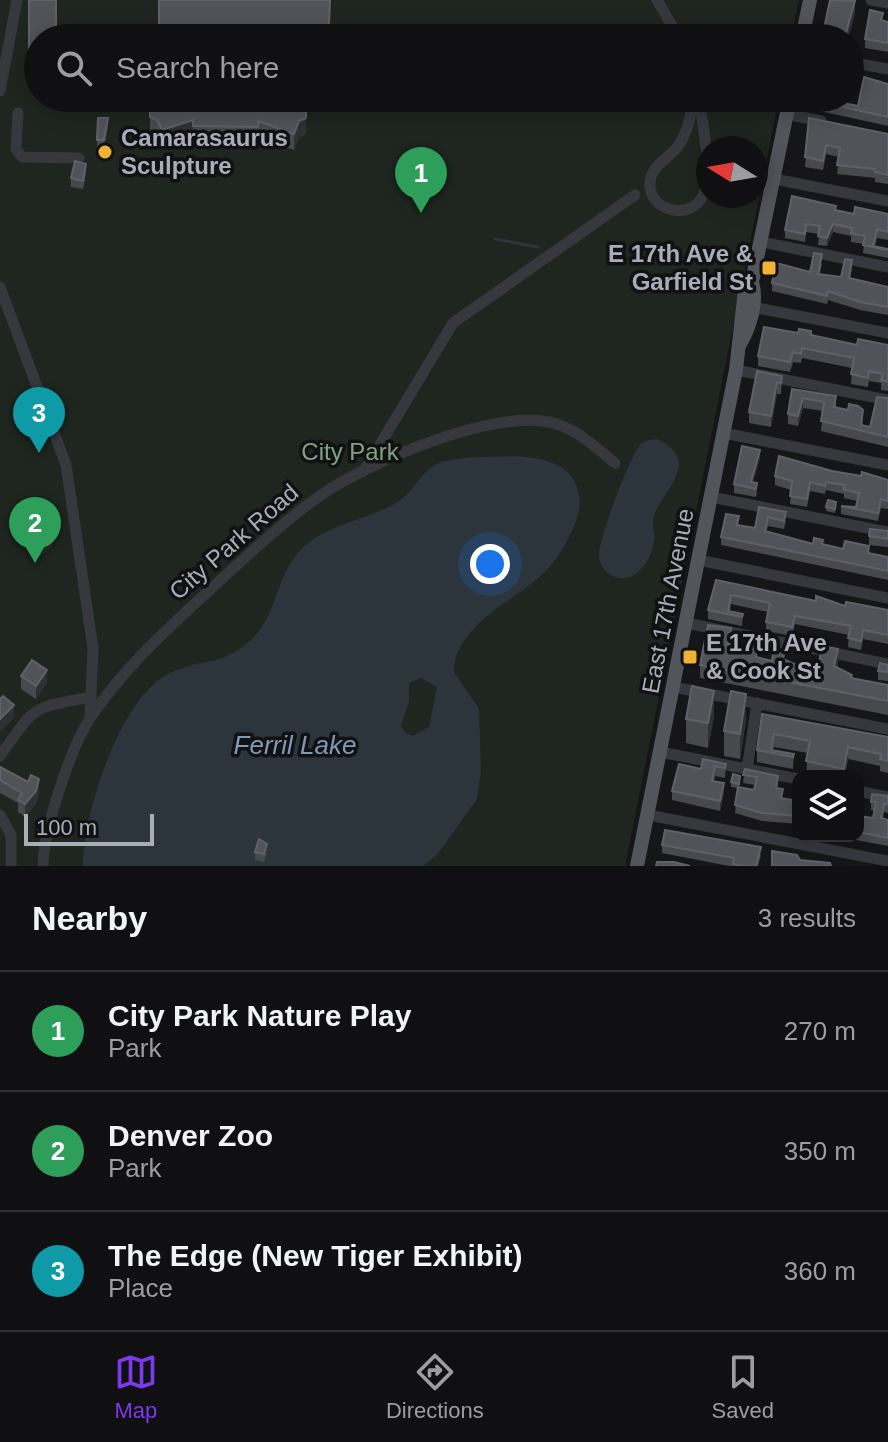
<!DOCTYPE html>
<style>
:root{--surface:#101012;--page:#19191b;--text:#f1f3f6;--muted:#9c9d9f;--line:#303032;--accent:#7c3aed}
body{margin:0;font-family:Arial,sans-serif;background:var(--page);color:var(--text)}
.controls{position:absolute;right:24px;bottom:24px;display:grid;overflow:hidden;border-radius:16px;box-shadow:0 4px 20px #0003}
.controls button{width:72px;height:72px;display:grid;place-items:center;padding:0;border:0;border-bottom:2px solid var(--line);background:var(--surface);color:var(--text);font:40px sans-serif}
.compass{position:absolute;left:696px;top:136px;width:72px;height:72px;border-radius:50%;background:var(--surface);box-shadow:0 4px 20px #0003;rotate:281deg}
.scale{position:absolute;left:24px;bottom:20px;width:130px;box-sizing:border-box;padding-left:8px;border:4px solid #a8adb8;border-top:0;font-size:22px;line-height:28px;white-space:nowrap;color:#a8adb8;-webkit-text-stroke:6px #111113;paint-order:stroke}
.you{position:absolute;left:490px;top:564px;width:28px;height:28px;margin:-20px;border:6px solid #fff;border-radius:50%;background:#1a73e8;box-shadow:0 0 0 12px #1a73e833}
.badge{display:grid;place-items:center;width:52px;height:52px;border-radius:50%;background:var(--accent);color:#fff;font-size:26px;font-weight:700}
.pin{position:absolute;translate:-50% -66px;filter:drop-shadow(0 2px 4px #0008)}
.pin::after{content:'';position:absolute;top:42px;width:28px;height:24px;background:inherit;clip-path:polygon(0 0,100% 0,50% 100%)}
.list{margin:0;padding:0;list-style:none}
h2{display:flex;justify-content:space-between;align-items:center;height:104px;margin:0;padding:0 32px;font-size:34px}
h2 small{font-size:26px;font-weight:400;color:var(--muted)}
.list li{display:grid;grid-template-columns:52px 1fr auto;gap:24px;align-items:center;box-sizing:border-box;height:120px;padding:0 32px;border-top:2px solid var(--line)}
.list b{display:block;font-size:30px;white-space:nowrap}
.list p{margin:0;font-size:26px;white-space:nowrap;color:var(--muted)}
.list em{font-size:26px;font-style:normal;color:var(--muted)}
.icon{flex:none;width:44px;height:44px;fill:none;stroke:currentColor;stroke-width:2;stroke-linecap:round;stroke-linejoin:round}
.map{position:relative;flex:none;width:888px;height:866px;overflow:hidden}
.search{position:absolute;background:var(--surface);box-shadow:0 4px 20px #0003;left:24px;right:24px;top:24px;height:88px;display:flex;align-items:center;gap:20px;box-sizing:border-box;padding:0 28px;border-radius:44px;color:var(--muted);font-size:30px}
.sheet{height:464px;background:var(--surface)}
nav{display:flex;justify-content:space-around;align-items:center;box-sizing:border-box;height:112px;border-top:2px solid var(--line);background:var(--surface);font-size:22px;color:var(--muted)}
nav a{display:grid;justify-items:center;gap:4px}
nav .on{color:var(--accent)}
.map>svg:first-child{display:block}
.green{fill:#1e261f;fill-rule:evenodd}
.water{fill:#2c353c;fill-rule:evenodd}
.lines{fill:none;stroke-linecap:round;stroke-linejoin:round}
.stream{stroke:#2c353c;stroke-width:3}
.minor{stroke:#37383d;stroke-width:11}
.major{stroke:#53555c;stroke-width:14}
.wall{fill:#47494d}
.shaded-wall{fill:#2f3033}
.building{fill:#525359;stroke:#5f6168;stroke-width:2}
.poi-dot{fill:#f2b134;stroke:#111113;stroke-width:3}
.labels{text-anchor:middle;stroke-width:7;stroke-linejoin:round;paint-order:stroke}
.poi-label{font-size:24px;font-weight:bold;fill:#a8adb8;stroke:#111113;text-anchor:start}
.park-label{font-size:24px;fill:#7fa381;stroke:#111113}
.street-label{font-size:24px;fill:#a8adb8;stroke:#111113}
.water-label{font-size:26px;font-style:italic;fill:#7f9bb3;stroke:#111113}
</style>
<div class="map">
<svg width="888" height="866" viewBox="0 0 888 866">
<rect width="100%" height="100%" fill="#161618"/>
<path class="green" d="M 0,0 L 799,0 L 791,38 L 38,38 L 38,98 L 779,98 L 625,866 L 0,866 ZM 708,148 L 756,148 L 756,196 L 708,196 Z"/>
<g class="water">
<path d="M 657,439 C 702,460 665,488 654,515 C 651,523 655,532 654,540 C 652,559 637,584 615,577 C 607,574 601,567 599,559 C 596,545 629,458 640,445 C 645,440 650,440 657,439 Z"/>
<path d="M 515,456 C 539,458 568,461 577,487 C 583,504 578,519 570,535 C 542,593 506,591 470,633 C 460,645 454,656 454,672 L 479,709 L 481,772 L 477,799 L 437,855 L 423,866 L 83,866 C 83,814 120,696 170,673 C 204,657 220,668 252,639 C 276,616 276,579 297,554 C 324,523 364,522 398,502 C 414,492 420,472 437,464 C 458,455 492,458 515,456 ZM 421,678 L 437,687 L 429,727 L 413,736 L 405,733 L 401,725 L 409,702 L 409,683 Z"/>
</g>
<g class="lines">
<polyline class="stream" points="495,239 538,247"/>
<g class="minor">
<polyline points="657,0 679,38"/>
<polyline points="871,0 888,3"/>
<polyline points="850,62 888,69"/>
<polyline points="0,91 17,0"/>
<path d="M 694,98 C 691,114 688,131 679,145 C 671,157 655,163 651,177 C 642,208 688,224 703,196 C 713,177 703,120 698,98"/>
<polyline points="18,113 16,149 22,157 79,158"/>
<polyline points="786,114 821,121"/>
<polyline points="774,179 888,201"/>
<polyline points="761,242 888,267"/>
<polyline points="0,287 66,465 93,648 90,717"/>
<polyline points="752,307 888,333"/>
<polyline points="736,370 888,400"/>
<polyline points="723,433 888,465"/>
<polyline points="364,471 453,323 635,195"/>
<polyline points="711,497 888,532"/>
<polyline points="698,560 888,598"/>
<polyline points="686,623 888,664"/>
<polyline points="673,687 888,729"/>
<polyline points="660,752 798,779"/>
<path d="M 0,756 C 37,705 28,709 91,697"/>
<polyline points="747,769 757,703"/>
<polyline points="858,791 888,797"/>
<polyline points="0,815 11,835 11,866"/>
<polyline points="648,815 888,861"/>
<path d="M 43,866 C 43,831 71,746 91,717 C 125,666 171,626 215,585 C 249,554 284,521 321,495 C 370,461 490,411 549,422 C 575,427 595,447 615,463"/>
</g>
<g class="major">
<polyline points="802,38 810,0"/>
<path d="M 740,344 C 750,327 758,301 752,282 L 790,98"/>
<polyline points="637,866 736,370 745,290 752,282"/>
</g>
</g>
<g class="wall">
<polygon points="29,0 38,38 38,69 29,69"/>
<polygon points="855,13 848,38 824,38 824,29"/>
<polygon points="883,21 888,22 888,52 865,48 865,39"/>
<polygon points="888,84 888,126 811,109 811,98 836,98 835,102 858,106"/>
<polygon points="150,98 306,98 306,134 299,138 294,150 258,137 258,143 193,142 193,137 162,147 157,137 150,134"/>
<polygon points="98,118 108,126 104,149 97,149"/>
<polygon points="809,118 888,134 888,184 875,182 875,178 837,174 839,157 826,154 823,170 805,167"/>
<polygon points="86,172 83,189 71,187 71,178"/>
<polygon points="836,210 854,214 888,214 888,240 877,238 875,246 888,249 888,258 863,253 864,244 851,242 851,236 833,232 827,246 818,245 819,234 806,232 805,242 785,238 785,230"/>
<polygon points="822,263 820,274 841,277 852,269 850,278 888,287 888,315 860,310 828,300 827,304 772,291 772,283 810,272"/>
<polygon points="798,333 857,345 888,345 888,391 881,390 881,383 869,381 868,387 851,384 852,368 802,358 801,363 793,362 790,372 758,366 758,356"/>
<polygon points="782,376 781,394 777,394 771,427 749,423 749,412"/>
<polygon points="792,389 836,396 836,407 863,420 862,426 870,427 888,398 888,447 821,431 823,411 803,408 798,426 788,424 788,414"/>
<polygon points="760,458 753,482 757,492 756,497 734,493 734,484"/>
<polygon points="832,471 888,480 888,509 881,508 878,521 841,514 841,506 856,507 857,501 844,498 844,494 826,490 825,494 810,491 807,507 790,504 791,490 775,485 775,476"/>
<polygon points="836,506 835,513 826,511 826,507"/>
<polygon points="759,507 786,520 784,529 768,526 766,532 813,544 888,557 888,580 721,545 721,537 739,526 755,528"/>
<polygon points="888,531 888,547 869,545 869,536"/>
<polygon points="26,534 52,546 39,557 26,543"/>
<polygon points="716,580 816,601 845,606 888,610 888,644 863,639 861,650 848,647 849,635 795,624 792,636 766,631 766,622 768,612 731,604 730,612 743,614 742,626 708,619 708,610"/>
<polygon points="731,641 730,644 745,647 756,646 755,649 757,658 772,661 784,660 794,664 818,669 838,662 837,668 852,678 888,685 888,715 700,678 700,665"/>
<polygon points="888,665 888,681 878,680 878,671"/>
<polygon points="21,676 47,682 36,699 21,689"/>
<polygon points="762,714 888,737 888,773 880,771 880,766 848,759 845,776 818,776 806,774 808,753 774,747 773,750 794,754 793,769 757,762 757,750"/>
<polygon points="714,716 708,748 686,743 686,719"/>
<polygon points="746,719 740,759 724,756 724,731"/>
<polygon points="726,764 725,778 715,776 714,782 724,793 720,811 672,800 672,791 701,769"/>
<polygon points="0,767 39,792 36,804 25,817 18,812 18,803 0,793"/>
<polygon points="745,769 778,784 777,788 782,799 798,801 798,824 762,821 735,813 738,788 731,787 731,782 740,780 739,787 754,790 755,785 743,783"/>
<polygon points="888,796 888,813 884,812 883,819 888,820 888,846 856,840 856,836 858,836 858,818 873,818 875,811 871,810 871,802"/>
<polygon points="662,845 761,855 758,866 729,866 662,853"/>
<polygon points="255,852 267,853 264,862 255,860"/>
</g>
<g class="shaded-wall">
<polygon points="855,1 855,13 848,38 846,38 846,33"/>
<polygon points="306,98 306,134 299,138 294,150 294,134"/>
<polygon points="108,118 108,126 104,149 104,140"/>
<polygon points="193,120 193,137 162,147 162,130"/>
<polygon points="833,224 833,232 827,246 827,238"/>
<polygon points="777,382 777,394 771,427 771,416"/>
<polygon points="803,398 803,408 798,426 798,416"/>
<polygon points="760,450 760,458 751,490 751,482"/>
<polygon points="52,538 52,546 39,557 39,549"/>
<polygon points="838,649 838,662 834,680 834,666"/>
<polygon points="47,670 47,682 36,699 36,686"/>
<polygon points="714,691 714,716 708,748 708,723"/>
<polygon points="746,694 746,719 740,759 740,734"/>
<polygon points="14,705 14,718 0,732 0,719"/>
<polygon points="848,747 848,759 844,776 844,769"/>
<polygon points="39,779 39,792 36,804 25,817 25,804"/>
<polygon points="724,783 724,793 720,811 720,801"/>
</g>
<g class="building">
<polygon points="29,0 56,0 56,38 38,38 38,53 29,52"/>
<polygon points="159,0 330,0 329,26 333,29 333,38 159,38"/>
<polygon points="830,0 855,1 846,33 824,29"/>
<polygon points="870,10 883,13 881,20 888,22 888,43 865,39"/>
<polygon points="864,77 888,84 888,117 811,100 811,98 834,98 833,101 858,106"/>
<polygon points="150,98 306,98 306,118 299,121 294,134 258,121 258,127 193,126 193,120 162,130 157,120 150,117"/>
<polygon points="98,118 108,118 104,140 97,140"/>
<polygon points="809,118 888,134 888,175 875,172 875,169 837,165 840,148 826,145 823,161 805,157"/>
<polygon points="75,161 86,164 83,181 71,178"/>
<polygon points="792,196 836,206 835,210 854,214 855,207 888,214 888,232 877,229 873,246 888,249 888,250 863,245 865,236 851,233 852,228 833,224 827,238 818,236 820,226 806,224 805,234 785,230"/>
<polygon points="814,253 822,254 818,274 841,277 845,259 852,260 849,278 888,287 888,307 860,302 828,291 827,296 772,283 776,263 810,272"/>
<polygon points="764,327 798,333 799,329 811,331 811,335 857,345 858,339 888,345 888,382 881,380 883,374 869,371 868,378 851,374 854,358 802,348 801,354 793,352 790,362 758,356"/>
<polygon points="757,371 782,376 781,383 777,382 771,416 749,412"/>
<polygon points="792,389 836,396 834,407 848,410 849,404 858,406 863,410 861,425 870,427 877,397 888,398 888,437 821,421 824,402 803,398 798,416 788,414"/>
<polygon points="742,446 760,450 751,482 757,483 756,489 734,484"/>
<polygon points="779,456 832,471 861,476 862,472 888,480 888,501 881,499 878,513 841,506 856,507 859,493 844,490 845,485 826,482 825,486 810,482 807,499 790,496 792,481 775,476"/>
<polygon points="828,500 836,502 835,509 826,507"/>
<polygon points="759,507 786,512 784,521 768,517 765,531 813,544 814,538 823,540 822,544 843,549 845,541 869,546 868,553 888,557 888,571 721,537 726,514 739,516 737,525 755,528"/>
<polygon points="40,523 52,538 39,549 26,534"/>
<polygon points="870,529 888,531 888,539 869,536"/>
<polygon points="716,580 816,601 816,596 845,606 846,602 888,610 888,635 863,630 861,641 848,638 851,626 795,616 792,627 766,622 770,603 731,595 728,611 743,614 742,617 708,610"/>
<polygon points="708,625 731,628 728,644 745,647 748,631 756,633 752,649 757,649 756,657 772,661 773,652 784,654 783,659 794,664 818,669 822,646 838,649 834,666 852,675 851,678 888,685 888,701 700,665"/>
<polygon points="32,660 47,670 36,686 21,676"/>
<polygon points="880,663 888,665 888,672 878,671"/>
<polygon points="692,686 714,691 708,723 686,719"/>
<polygon points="731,691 746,694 740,734 724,731"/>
<polygon points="3,696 14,705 0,719 0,699"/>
<polygon points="762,714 888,737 888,761 880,759 881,754 848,747 844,769 806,761 810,741 774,734 771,750 794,754 793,757 757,750"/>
<polygon points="703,759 726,764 725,768 715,766 712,781 724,783 720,801 672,791 679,764 701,769"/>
<polygon points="0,767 28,782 31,775 39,779 36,791 25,804 18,800 22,793 0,780"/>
<polygon points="745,769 778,776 776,788 783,789 781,798 798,801 798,816 762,813 735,805 738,787 754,790 757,777 743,775"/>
<polygon points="733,774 740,776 739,784 731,782"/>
<polygon points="872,794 888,796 888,804 884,804 881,818 888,820 888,838 858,832 859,816 873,818 876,802 871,802"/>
<polygon points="665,830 761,847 756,866 743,866 733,864 734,858 662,845"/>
<polygon points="259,839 267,844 264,854 255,852"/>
<polygon points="772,851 797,855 800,860 830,863 831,866 772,866"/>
<polygon points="657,862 674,862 690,866 656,866"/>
</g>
<g class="poi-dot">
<circle cx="105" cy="152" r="8"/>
<rect x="761" y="260" width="16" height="16" rx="4"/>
<rect x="682" y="649" width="16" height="16" rx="4"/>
</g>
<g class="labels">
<g class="poi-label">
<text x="121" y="146">Camarasaurus<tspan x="121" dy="28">Sculpture</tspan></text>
<text x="753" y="262" text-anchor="end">E 17th Ave &amp;<tspan x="753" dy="28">Garfield St</tspan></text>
<text x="706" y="651">E 17th Ave<tspan x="706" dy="28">&amp; Cook St</tspan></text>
</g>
<g class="park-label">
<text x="350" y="460">City Park</text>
</g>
<g class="street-label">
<text transform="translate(234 542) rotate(-41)" y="8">City Park Road</text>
<text transform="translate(668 601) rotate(-79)" y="8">East 17th Avenue</text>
</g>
<g class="water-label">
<text x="295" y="754">Ferril Lake</text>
</g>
</g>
</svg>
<div class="controls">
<button><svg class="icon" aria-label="layers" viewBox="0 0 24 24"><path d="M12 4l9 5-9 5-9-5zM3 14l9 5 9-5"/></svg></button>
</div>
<svg class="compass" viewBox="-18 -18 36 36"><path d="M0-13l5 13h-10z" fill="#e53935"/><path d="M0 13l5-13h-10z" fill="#9c9d9f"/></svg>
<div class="scale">100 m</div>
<div class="you"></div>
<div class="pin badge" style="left:421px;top:213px;background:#2e9e5b">1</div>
<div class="pin badge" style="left:35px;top:563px;background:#2e9e5b">2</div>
<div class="pin badge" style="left:39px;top:453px;background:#0f9aa8">3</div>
<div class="search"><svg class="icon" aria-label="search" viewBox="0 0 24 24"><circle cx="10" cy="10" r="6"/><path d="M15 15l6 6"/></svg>Search here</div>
</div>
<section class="sheet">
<h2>Nearby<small>3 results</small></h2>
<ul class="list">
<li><span class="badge" style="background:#2e9e5b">1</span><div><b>City Park Nature Play</b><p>Park</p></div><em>270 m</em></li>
<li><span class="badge" style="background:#2e9e5b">2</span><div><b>Denver Zoo</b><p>Park</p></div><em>350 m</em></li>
<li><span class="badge" style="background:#0f9aa8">3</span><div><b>The Edge (New Tiger Exhibit)</b><p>Place</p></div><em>360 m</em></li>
</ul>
</section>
<nav>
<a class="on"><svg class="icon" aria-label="map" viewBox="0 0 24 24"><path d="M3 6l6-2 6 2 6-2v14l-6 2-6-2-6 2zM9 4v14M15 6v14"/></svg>Map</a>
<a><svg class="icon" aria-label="directions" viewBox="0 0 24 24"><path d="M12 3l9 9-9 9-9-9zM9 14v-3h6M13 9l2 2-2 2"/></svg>Directions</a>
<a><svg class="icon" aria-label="saved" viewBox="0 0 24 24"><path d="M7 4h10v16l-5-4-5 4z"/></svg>Saved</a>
</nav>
